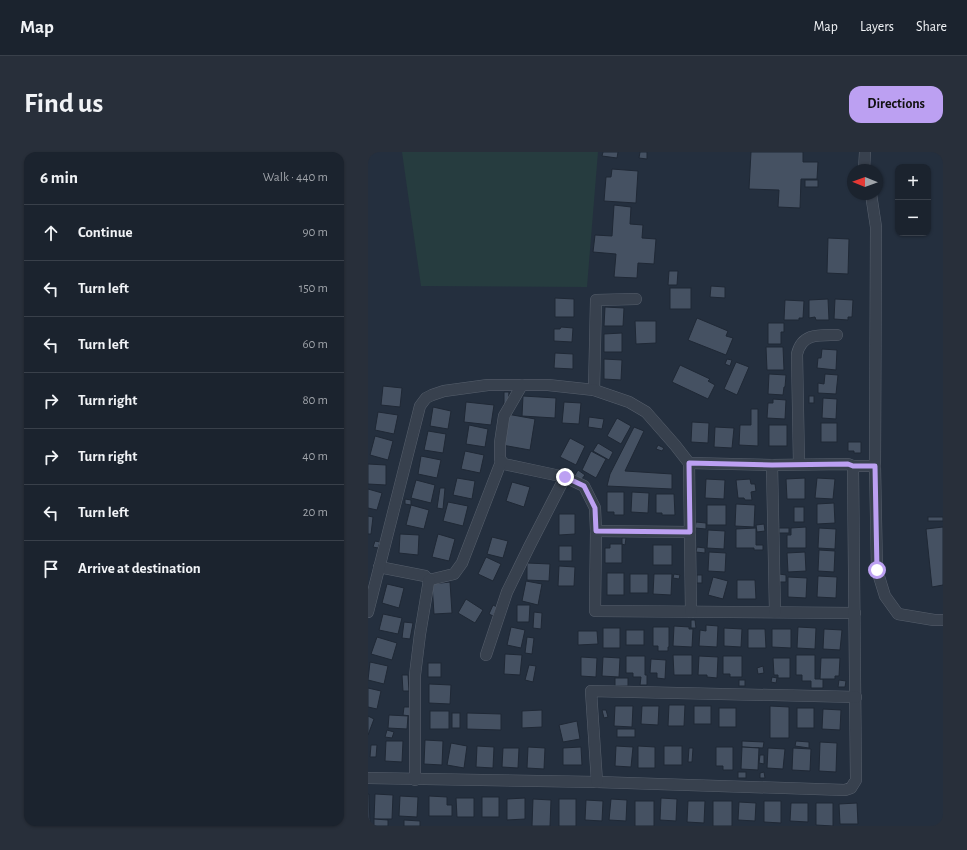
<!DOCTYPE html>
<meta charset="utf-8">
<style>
:root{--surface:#1b232e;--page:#282f3a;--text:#f1f3f6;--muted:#a0a4aa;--line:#39404a;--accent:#bca0f2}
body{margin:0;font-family:"Alegreya Sans",sans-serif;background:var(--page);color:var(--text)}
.controls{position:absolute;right:12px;top:12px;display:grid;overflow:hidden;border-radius:8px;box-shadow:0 1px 3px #0004}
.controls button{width:36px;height:36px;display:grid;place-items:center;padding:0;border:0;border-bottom:1px solid var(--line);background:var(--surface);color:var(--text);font:20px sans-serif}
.compass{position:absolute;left:479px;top:12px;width:36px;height:36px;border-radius:50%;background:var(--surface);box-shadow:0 1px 3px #0004;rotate:271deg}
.stop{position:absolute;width:12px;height:12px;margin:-9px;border:3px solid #bca0f2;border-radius:50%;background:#fff}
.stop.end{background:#bca0f2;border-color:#fff;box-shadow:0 1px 4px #0008}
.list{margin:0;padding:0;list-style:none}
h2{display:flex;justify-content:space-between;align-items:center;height:52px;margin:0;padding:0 16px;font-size:17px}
h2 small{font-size:13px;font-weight:400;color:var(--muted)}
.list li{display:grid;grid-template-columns:26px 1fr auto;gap:12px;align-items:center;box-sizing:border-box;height:56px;padding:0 16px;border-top:1px solid var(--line)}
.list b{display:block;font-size:15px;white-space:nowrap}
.list em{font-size:13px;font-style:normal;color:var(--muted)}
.icon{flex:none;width:22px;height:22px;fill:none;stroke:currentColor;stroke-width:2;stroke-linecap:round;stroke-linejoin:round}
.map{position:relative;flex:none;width:575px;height:674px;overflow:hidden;border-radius:12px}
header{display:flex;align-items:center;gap:24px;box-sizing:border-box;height:56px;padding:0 20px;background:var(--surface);border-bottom:1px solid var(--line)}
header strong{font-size:19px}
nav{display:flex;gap:22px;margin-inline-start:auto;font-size:14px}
.intro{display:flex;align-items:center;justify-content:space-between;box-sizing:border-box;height:96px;padding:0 24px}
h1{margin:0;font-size:28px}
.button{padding:10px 18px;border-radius:12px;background:var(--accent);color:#111;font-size:14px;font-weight:700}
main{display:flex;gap:24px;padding:0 24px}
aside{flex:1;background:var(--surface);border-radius:12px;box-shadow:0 1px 3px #0004}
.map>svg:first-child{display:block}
.green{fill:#263c3f}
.building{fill:#455162;stroke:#1f2835}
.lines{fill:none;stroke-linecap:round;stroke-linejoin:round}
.minor-casing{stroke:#565f6c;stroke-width:12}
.minor{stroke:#38414e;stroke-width:11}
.route{stroke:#bca0f2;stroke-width:5}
</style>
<header>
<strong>Map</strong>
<nav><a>Map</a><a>Layers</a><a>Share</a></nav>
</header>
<div class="intro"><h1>Find us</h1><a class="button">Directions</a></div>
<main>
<aside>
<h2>6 min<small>Walk · 440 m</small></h2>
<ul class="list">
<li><svg class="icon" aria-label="ahead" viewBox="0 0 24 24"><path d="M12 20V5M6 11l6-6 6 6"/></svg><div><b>Continue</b></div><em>90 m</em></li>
<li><svg class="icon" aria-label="left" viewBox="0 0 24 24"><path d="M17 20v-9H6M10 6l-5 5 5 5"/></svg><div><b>Turn left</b></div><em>150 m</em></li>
<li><svg class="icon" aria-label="left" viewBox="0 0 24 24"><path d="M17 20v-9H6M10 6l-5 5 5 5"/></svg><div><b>Turn left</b></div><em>60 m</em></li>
<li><svg class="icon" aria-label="right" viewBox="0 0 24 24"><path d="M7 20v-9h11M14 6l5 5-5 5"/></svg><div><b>Turn right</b></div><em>80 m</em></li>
<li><svg class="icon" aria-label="right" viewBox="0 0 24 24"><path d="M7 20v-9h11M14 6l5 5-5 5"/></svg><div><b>Turn right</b></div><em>40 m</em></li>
<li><svg class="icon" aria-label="left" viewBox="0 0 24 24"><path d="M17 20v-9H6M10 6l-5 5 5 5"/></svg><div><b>Turn left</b></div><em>20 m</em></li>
<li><svg class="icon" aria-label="arrive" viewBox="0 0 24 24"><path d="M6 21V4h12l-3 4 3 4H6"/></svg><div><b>Arrive at destination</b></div></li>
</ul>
</aside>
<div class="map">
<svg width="575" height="674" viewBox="0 0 575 674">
<rect width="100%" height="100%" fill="#242f3e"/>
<polygon class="green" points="34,0 230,0 219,135 53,134"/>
<g class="building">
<polygon points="235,0 250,0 249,6 234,4"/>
<polygon points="272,0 279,0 279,7 271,6"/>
<polygon points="383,0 435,0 435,10 450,10 449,27 433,27 432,56 410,55 411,38 381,37"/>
<polygon points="244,17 270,19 268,51 236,49 238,25 243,25"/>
<rect x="437" y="28" width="13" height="7"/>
<polygon points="246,53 263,55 262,72 275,73 274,86 288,87 286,112 270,111 269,126 246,125 248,102 225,100 227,83 244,84"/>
<polygon points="460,86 481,87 480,122 459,121"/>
<polygon points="301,119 310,119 309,133 300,133"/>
<polygon points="343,134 357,135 357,146 342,145"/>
<rect x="302" y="136" width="21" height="21"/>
<polygon points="187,146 206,147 206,165 187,165"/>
<polygon points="460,147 461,168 448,168 447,165 441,166 441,148"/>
<polygon points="467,147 485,148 484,165 480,165 480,168 466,167"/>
<polygon points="417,148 436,149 435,166 431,166 431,168 416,168"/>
<polygon points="237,155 256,156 255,174 236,174"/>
<polygon points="329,166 360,179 358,184 365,186 358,203 320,188"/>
<polygon points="267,169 288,169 288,191 268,192"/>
<polygon points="400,171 416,171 416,180 413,180 413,192 400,192"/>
<polygon points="193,175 205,176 204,190 186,189 186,177 192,177"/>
<polygon points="254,181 254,200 236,200 236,182"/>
<polygon points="398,195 415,195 416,218 399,218"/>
<polygon points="454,197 469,198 468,218 449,216 450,206 453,206"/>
<polygon points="187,201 205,202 205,217 186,216"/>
<polygon points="236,207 254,208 253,228 236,227"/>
<polygon points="359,207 364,208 362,214 357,212"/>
<polygon points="368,210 381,215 369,243 356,237"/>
<polygon points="312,213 342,227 340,229 347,233 340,247 304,230"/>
<polygon points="401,222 418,223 417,235 416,235 415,243 400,242"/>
<polygon points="457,222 470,223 468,242 450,241 450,231 456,232"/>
<polygon points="15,234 34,236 32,255 13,253"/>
<polygon points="136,240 141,240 140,255 136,255"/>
<polygon points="155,244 188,246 187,266 154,264"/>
<rect x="441" y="244" width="5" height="7"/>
<polygon points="455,246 469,247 468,267 454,266"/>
<polygon points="405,247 418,248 417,267 399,266 400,251 405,251"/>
<polygon points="98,250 126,253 123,273 96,270"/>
<polygon points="196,250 213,251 211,272 194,271"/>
<polygon points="65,255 83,259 80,277 62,274"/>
<polygon points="383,257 390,257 390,294 371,293 372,273 383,273"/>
<polygon points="10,260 30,263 26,282 7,278"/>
<polygon points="139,262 167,267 162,298 134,293"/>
<polygon points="221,265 236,267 234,277 220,275"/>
<polygon points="249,266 263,274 253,292 239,284"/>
<polygon points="324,270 341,271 340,291 323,290"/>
<rect x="453" y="271" width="16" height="19"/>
<polygon points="101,273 120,277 117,295 98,292"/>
<rect x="401" y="273" width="18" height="21"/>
<polygon points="266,275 276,279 257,319 304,322 304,337 239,334 242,322"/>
<polygon points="347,275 366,276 364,296 346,295"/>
<polygon points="60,279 78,282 75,301 56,298"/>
<polygon points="7,284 25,289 20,308 2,303"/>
<polygon points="202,286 217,294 208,313 192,305"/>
<polygon points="480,290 493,290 493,301 486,301 486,299 480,299"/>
<polygon points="230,291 245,300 241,308 225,299"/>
<polygon points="290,293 296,296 294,299 288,297"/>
<polygon points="97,299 116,303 112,321 93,317"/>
<polygon points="223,299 238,307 228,326 214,318"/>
<polygon points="53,304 73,308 69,326 50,322"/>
<polygon points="0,312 18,313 18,333 0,332"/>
<polygon points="210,318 217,323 213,328 207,323"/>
<polygon points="89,326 107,329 104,347 85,343"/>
<polygon points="437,326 437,347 419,347 418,327"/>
<polygon points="449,326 467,327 465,347 447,346"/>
<polygon points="338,327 357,328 356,347 337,346"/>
<polygon points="382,327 383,332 387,332 388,339 383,340 384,348 377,348 376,346 370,346 368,328"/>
<polygon points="48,328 67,333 63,351 43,346"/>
<polygon points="144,330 162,335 156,355 138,349"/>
<polygon points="72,336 77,336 75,357 69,356"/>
<polygon points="0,337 14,341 9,358 0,356"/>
<polygon points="239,340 256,340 256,363 246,363 246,360 239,360"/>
<polygon points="264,340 281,341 280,361 263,360"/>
<polygon points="288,342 306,342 307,363 294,363 294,361 288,361"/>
<polygon points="37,347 43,348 43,353 37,352"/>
<polygon points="80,350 100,354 95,374 75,369"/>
<polygon points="466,351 467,371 449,372 449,352"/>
<polygon points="368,352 387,353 386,375 367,374"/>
<polygon points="43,353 61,358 56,377 38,373"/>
<rect x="339" y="353" width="19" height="20"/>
<rect x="426" y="355" width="10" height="15"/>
<polygon points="191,362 207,362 207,382 191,383"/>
<polygon points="0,364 5,365 3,382 0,382"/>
<rect x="560" y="365" width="15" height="4"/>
<polygon points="328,370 338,371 338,377 327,376"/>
<polygon points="396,372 397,379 389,380 388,373"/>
<polygon points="438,375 438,396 419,396 419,383 423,383 423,376"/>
<polygon points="575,375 575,433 564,435 558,377"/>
<polygon points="388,376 388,393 395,393 395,398 386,398 386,396 368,396 368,377"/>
<rect x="411" y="376" width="10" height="5"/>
<polygon points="451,376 468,377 467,397 450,396"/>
<polygon points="340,378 357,379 356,397 339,396"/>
<polygon points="32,382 51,383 50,403 31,401"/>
<polygon points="70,382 87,387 81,409 64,405"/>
<polygon points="124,385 140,389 135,406 119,402"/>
<polygon points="254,386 258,386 257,393 254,392"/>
<polygon points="7,389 12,390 10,396 5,395"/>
<polygon points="242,392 254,392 254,411 237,411 237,396 242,396"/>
<rect x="285" y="393" width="19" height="20"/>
<rect x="191" y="394" width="13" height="15"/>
<polygon points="329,395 337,396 337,401 328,400"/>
<polygon points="451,398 467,399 466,420 450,419"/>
<polygon points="341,400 358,401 357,420 340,419"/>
<polygon points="437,400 438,419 420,420 419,401"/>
<polygon points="118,405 133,412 125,429 110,422"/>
<polygon points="159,411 182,412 181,429 159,428"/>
<polygon points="191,414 207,415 206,434 190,434"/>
<rect x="239" y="421" width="17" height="22"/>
<rect x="262" y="422" width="18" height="19"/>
<polygon points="286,422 304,422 303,443 285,442"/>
<polygon points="306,422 312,423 311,427 305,426"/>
<polygon points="411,422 418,423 418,430 411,430"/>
<rect x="329" y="423" width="5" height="8"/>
<polygon points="450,424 469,425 468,446 449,445"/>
<polygon points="345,425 360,429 355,447 340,443"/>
<polygon points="420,425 439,426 438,446 420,445"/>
<polygon points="369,428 387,428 388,447 369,447"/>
<polygon points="158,429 174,432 170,453 154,449"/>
<polygon points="82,430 84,461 66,462 64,432"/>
<polygon points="19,432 36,436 31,456 14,451"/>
<polygon points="98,447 115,458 107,471 90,461"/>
<polygon points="125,453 129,455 125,464 121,462"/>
<polygon points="149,453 162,453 161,470 149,470"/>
<polygon points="166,460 174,461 173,477 165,476"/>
<polygon points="15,462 34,466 30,482 11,478"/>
<polygon points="323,468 327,468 328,476 323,476"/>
<polygon points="36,470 45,471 42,487 34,486"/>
<polygon points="338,473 350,474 349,495 331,494 332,478 338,479"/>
<polygon points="306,474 321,475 321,477 325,477 324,495 305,494"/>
<polygon points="143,475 157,478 153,496 139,493"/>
<polygon points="285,475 301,475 301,495 300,495 300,499 290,499 290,494 285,494"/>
<polygon points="430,475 448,476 447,497 429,496"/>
<rect x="235" y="476" width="17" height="20"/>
<polygon points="356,476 374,477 373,495 356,494"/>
<polygon points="380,477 397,477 398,496 380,496"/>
<polygon points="404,477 423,477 423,496 404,495"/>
<polygon points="456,477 474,478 472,498 455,497"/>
<rect x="258" y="478" width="18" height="15"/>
<polygon points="210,479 229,479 230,492 210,493"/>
<polygon points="9,485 29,491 24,508 3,502"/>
<polygon points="159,485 166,486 164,502 157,501"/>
<polygon points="137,502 154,503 152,523 136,522"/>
<polygon points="305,503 324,503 324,523 306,523"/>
<polygon points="428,503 447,503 447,527 455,527 455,536 443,536 443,529 434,529 434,523 428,523"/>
<polygon points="258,504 277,504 277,523 279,523 279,533 272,533 273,525 265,525 265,521 258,521"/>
<polygon points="331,504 350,505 349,526 339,525 339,523 330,523"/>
<polygon points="355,504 374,504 374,525 362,525 362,522 355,522"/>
<polygon points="213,505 229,506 228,525 213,524"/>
<polygon points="235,505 252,506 251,525 234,524"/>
<polygon points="405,506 422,506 422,526 410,526 410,523 406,523"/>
<polygon points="453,506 472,506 471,524 467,524 467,527 452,527"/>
<polygon points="283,507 298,508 297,527 289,526 289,521 282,521"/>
<polygon points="2,510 20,514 16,532 0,528"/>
<rect x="60" y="511" width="13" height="14"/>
<polygon points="161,513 168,514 165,530 157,528"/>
<polygon points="395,514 396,521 390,522 389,516"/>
<polygon points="34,523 40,523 41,539 35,539"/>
<polygon points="404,525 409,526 408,531 403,530"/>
<rect x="247" y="526" width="13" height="8"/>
<rect x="371" y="528" width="6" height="6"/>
<polygon points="471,528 478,529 477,535 470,535"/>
<polygon points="61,532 83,533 82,552 61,551"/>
<polygon points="0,536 13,539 9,557 0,555"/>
<polygon points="301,553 317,553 316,574 300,574"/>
<polygon points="247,554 265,554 264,575 246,574"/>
<polygon points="274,554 291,554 290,573 273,572"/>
<rect x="326" y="554" width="17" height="18"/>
<polygon points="402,554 421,555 421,586 402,586"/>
<polygon points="36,555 43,555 42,564 35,563"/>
<rect x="351" y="556" width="17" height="19"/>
<rect x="429" y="556" width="17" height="20"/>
<polygon points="455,557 473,558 472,578 454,577"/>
<polygon points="174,558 174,575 154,576 154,559"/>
<polygon points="234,558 238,558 240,565 236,566"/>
<rect x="62" y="559" width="19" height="18"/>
<rect x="84" y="561" width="8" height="15"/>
<polygon points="99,561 133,562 133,578 99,577"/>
<polygon points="21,563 40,564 39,577 20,576"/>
<polygon points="0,564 6,567 0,583"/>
<polygon points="209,569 212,587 195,590 191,573"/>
<rect x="249" y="577" width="18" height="8"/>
<polygon points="19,578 26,580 24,586 17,585"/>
<polygon points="57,588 75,589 74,613 56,612"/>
<polygon points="18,589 35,589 34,610 17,609"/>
<polygon points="374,589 396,590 395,596 374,595"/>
<polygon points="428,589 441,590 441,596 427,594"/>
<polygon points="452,590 469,591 468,620 451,619"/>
<polygon points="83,591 99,594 96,616 79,613"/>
<polygon points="3,593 9,593 8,605 2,605"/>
<polygon points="109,594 126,595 125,616 108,615"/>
<polygon points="248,594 265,595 263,615 247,614"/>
<polygon points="270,594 287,595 287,616 270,616"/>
<rect x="296" y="594" width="18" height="19"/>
<polygon points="160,595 177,596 176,617 159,616"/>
<polygon points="213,595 214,613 195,613 195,596"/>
<polygon points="348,595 365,595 365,618 355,618 355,614 348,614"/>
<polygon points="374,595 391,596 390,618 373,617"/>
<polygon points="135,596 151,596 150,616 134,615"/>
<polygon points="321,596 325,596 324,610 320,610"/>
<polygon points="400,596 417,597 415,617 399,616"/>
<polygon points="425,596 443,597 442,619 424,618"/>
<polygon points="392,603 396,603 396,612 391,611"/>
<rect x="370" y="620" width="8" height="6"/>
<polygon points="396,620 397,626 392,626 392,621"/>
<polygon points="0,642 1,642 2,674 0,674"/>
<polygon points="7,642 25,643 24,667 6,667"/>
<polygon points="32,644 50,645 49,665 31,664"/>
<polygon points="61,644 79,645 79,653 84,653 84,664 61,664"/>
<rect x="114" y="645" width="17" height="20"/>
<polygon points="88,646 106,646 106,665 89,665"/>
<polygon points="157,646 157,667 139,668 139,647"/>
<polygon points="293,646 309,647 308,669 292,668"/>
<polygon points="165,647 183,648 182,674 164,674"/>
<rect x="191" y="647" width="17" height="27"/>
<polygon points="243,647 259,648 258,669 241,668"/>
<polygon points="218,648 235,649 234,669 217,668"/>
<rect x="267" y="649" width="19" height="25"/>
<polygon points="320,649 337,649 336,671 319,670"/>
<rect x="345" y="649" width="19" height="25"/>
<polygon points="396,649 413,649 413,671 396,670"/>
<polygon points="371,650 388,651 387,669 370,668"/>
<polygon points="423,651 440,651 440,670 422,669"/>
<polygon points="448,651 465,651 465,674 448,673"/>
<polygon points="489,651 490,672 472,672 471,652"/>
<polygon points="6,667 20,668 20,674 6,674"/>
<polygon points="36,668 52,669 52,674 36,674"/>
</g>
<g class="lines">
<defs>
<g id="minor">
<polyline points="496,18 497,0"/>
<polyline points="503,42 508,75 507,314 509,418 517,444 530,462 566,468 575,468"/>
<polyline points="154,233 136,264 132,291 132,307 136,312 197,325 216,334 227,356 228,379 227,459 487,461"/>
<polyline points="226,238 228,148 268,147"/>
<polyline points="321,311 323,460"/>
<path d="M 431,312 L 429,202 C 434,181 451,183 469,183"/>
<polyline points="404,313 407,460"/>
<polyline points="485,314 507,314"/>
<polyline points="228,379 322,380"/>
<polyline points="11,415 57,424 61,428"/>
<polyline points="61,428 86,422 94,411 133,310"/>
<polyline points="0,460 52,254 58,246 64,243 76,239 120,233 180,233 226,238 261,250 278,260 307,293 321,311 404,313 480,312 485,314 488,628 483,636 477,638 229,630 0,626"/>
<polyline points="118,503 139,440 161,395 197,325"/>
<polyline points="47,628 47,523 52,482 61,428"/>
<polyline points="229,630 223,539 488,545"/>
</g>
</defs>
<use href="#minor" class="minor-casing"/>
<use href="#minor" class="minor"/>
</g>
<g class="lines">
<polyline class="route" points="197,325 216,334 227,356 228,379 322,380 321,311 404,313 480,312 485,314 507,314 509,418"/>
</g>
</svg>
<div class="controls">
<button>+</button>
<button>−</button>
</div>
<svg class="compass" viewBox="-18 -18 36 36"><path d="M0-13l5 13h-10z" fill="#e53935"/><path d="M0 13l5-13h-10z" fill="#a0a4aa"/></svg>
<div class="stop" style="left:509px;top:418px"></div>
<div class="stop end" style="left:197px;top:325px"></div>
</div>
</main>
